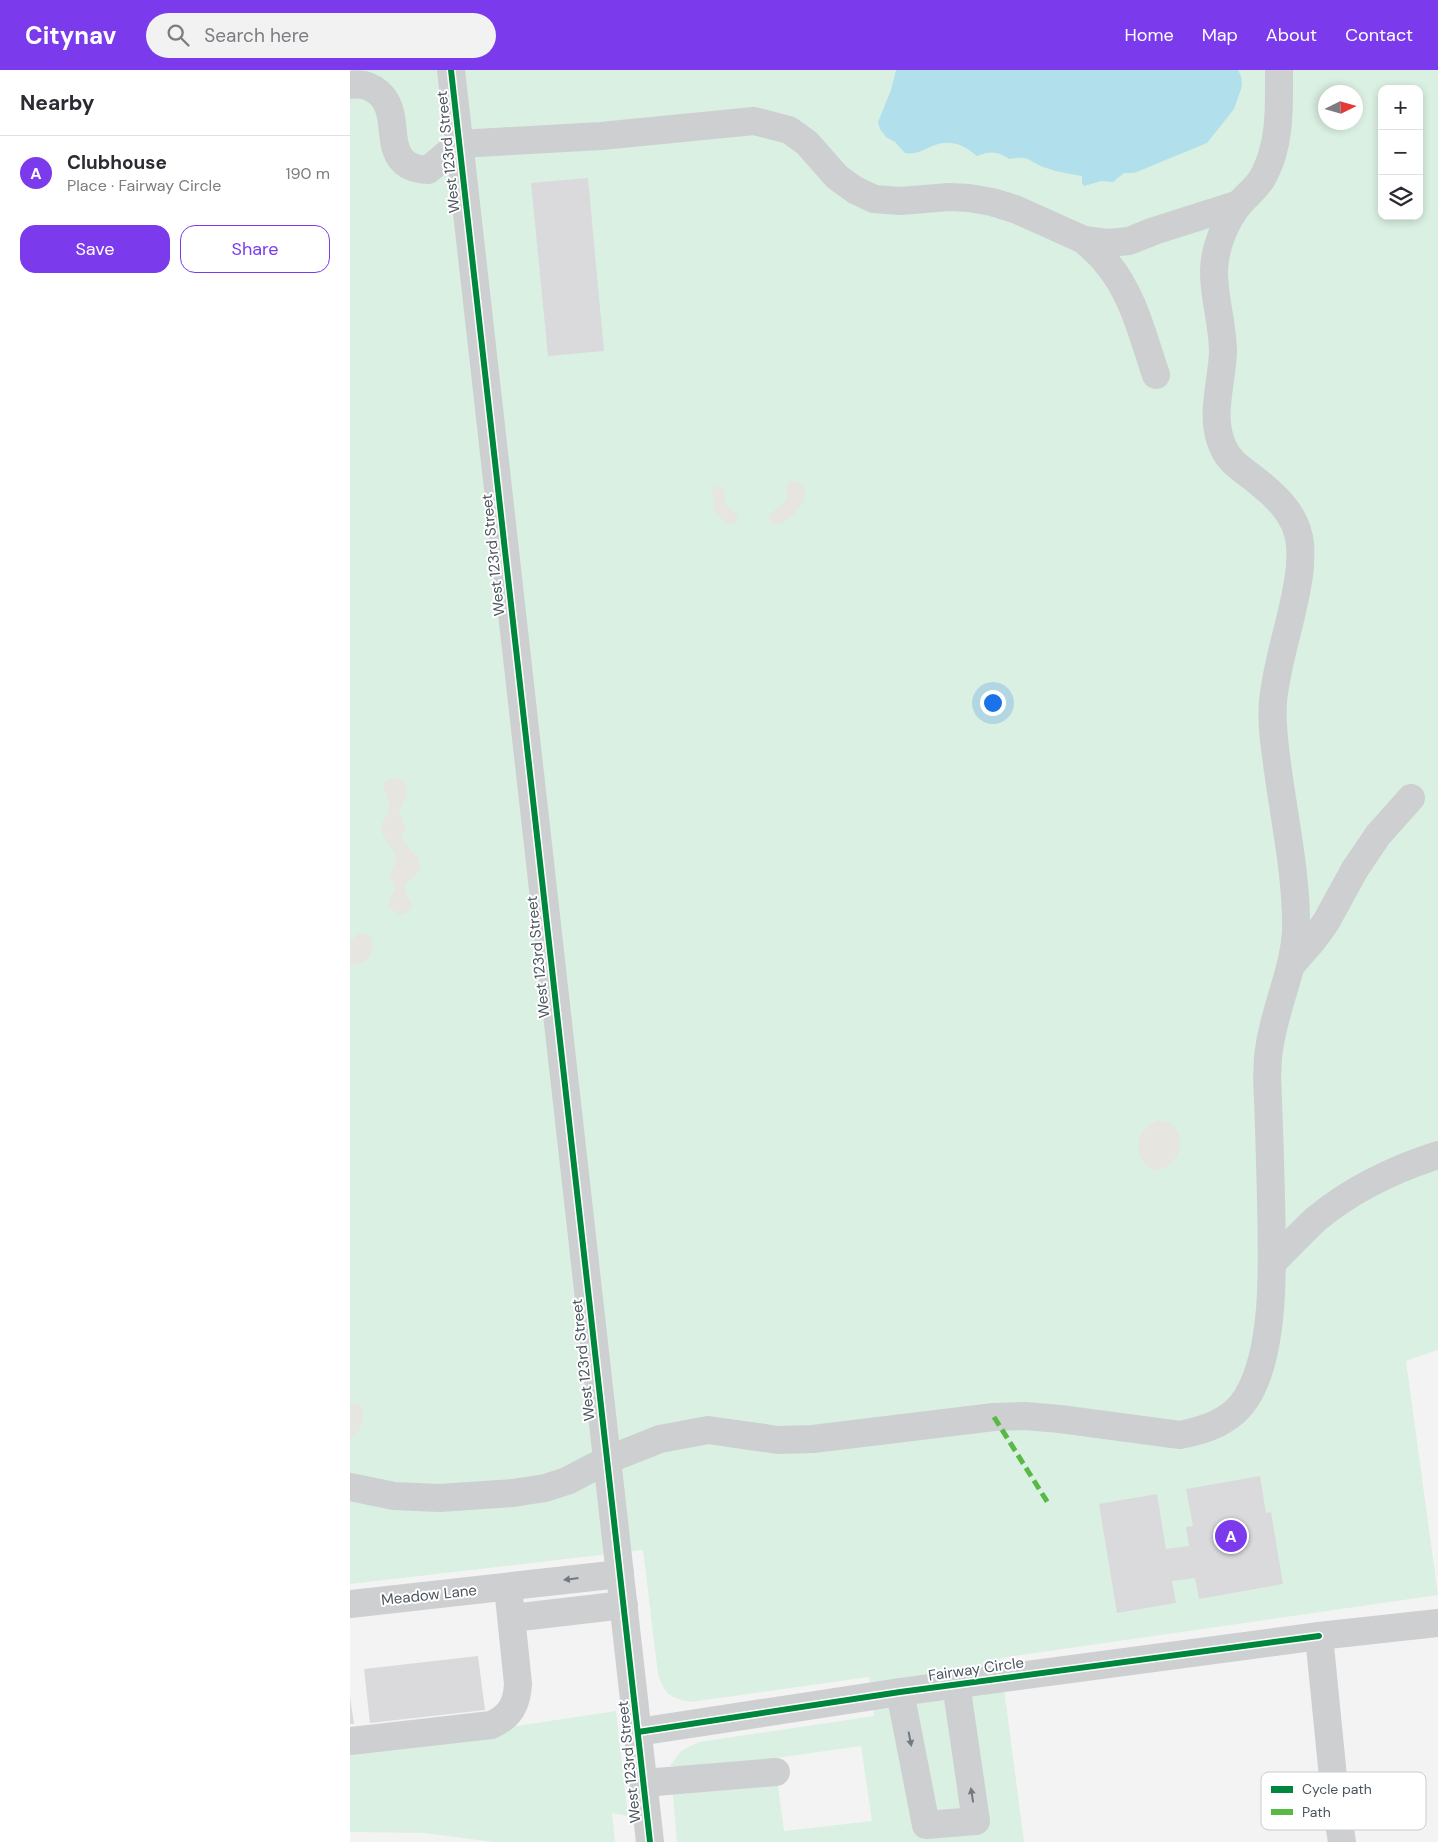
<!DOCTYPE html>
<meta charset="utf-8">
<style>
:root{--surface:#fff;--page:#f2f2f3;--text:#2b2b33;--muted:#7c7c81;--line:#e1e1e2;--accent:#7c3aed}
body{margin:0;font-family:"DM Sans",sans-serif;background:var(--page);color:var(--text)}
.controls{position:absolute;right:15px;top:15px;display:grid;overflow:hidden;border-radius:10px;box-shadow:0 2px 8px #0003}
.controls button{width:45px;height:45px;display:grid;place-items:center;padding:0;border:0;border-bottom:1px solid var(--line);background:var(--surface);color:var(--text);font:25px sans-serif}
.compass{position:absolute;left:968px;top:15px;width:45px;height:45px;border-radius:50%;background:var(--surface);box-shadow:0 2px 8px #0003;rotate:85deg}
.you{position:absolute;left:642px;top:632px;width:18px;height:18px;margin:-12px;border:4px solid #fff;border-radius:50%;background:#1a73e8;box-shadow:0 0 0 8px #1a73e833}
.badge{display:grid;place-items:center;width:32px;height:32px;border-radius:50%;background:var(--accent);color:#fff;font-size:16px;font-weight:700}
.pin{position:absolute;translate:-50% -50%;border:2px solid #fff;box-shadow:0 1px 5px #0006}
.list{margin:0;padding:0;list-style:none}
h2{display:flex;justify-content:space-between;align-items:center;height:65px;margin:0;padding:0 20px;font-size:21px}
h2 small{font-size:16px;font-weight:400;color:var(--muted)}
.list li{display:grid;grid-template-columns:32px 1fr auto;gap:15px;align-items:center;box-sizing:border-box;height:75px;padding:0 20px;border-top:1px solid var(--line)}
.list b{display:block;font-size:19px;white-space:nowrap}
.list p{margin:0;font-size:16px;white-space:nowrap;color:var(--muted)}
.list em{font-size:16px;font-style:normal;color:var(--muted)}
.actions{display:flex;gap:10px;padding:15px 20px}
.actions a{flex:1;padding:11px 0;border:1px solid var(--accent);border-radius:15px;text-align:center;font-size:18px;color:var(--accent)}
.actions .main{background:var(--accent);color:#fff}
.icon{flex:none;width:28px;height:28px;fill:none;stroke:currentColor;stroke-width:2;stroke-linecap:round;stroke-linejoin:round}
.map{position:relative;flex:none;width:1088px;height:1772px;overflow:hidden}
header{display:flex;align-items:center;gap:30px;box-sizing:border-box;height:70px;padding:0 25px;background:var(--accent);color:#fff}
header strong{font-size:24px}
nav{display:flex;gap:28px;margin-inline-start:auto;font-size:18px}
.search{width:350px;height:45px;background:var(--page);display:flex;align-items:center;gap:12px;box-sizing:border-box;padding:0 18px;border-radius:28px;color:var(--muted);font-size:19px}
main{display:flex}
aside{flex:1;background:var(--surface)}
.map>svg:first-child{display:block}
.green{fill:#daf0e2;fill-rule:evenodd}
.sand{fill:#e6e5e0}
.water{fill:#b1dfec}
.building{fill:#dadadc}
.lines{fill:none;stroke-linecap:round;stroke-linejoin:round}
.minor{stroke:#cdcfd1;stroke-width:28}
.quiet{stroke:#58b947;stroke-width:5;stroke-dasharray:10 5;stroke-linecap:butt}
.cycleway-casing{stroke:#fff;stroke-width:9}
.cycleway{stroke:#00873e;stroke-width:6}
.oneway{fill:#727a81}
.labels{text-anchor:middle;stroke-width:4;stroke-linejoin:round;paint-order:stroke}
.street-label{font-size:15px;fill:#4b555f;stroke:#fff}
.key{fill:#fff;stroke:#c9cccf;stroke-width:1}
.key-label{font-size:14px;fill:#4b555f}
</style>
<header>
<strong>Citynav</strong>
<div class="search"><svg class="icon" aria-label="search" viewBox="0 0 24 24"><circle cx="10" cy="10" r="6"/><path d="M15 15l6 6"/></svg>Search here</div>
<nav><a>Home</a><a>Map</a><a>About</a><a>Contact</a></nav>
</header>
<main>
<aside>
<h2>Nearby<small></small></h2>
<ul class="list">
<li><span class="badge">A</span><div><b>Clubhouse</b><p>Place · Fairway Circle</p></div><em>190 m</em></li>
</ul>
<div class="actions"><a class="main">Save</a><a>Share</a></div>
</aside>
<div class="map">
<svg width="1088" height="1772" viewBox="0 0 1088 1772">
<rect width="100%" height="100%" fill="#f4f3f3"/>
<g class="green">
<path d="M 0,0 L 1088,0 L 1088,1280 L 1056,1291 L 1088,1525 L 650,1588 L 674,1772 L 327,1772 L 323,1725 L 428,1715 L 434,1761 L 522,1751 L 511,1676 L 355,1698 L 320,1696 L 331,1681 L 349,1672 L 524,1646 L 519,1607 L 340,1632 C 319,1627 315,1625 308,1604 L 293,1480 L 0,1514 ZM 1032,19 L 1069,19 L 1069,146 L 1032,146 ZM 976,22 L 1006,22 L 1006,52 L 976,52 Z"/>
<polygon points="266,1641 278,1746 262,1743 265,1772 144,1772 74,1763 0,1762 0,1681"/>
</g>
<g class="sand">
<path d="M 441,411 L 450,413 C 453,417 456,420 455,424 C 453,437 435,458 421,454 L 419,445 L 437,430 L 437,414 Z"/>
<path d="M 368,416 L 374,418 L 376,436 L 387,444 L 388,449 L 383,455 C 376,455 367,444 363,437 L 364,431 L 361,421 Z"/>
<path d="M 46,708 C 67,715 54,728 49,741 L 56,758 C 55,760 53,762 53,765 C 51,776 67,782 69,792 C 73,809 56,807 55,819 C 55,825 62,830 62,837 L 58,842 L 50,845 L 41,840 L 38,836 L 40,826 L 45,819 L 40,803 L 45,794 L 46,785 C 42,775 29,767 32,754 C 34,748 39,743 39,736 C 40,728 33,722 33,714 L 40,709 Z"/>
<path d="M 10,863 C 31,863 25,900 0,894 L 0,871 Z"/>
<path d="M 810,1050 C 844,1055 831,1102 802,1100 C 780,1086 786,1057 810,1050 Z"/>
<path d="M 4,1333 L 7,1333 L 13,1339 C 14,1351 12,1362 0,1368 L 0,1335 Z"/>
</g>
<path class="water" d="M 546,0 L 888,0 L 891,6 L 892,16 L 884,39 L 857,73 L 784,103 L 774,103 L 763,112 L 751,111 L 734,116 L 732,113 L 732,106 C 720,104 708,102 696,98 C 678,92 682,85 659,89 C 648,81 639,81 627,86 C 614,75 602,69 585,75 C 574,79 568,85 555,83 L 545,72 L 536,67 L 530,59 L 528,52 L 541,20 Z"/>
<g class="building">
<polygon points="238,108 254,281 198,286 181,113"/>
<polygon points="910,1406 916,1443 921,1442 933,1514 849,1529 845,1508 822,1511 826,1533 767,1543 749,1434 807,1424 816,1479 839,1476 836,1457 843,1456 836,1419"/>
<polygon points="128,1586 135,1640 20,1653 14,1599"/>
<polygon points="0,1627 4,1654 0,1654"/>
</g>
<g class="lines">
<g class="minor">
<polyline points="101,0 300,1772"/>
<path d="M 0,15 C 11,13 20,15 29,23 C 50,42 36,74 53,91 C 60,98 68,99 78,100 L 109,74 L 251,66 L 404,51 L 439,60 L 457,73 L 487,107 L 505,120 L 524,129 L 550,131 L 599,127 L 619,128 L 642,132 L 665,139 L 734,170 L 758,173 L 779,171 L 804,161 L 889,134"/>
<path d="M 734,170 C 741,177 750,184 756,192 C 783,223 793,267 806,305"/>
<polyline points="942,894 963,870 976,852 1005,799 1028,765 1061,728"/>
<path d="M 922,1193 C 937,1178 951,1163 966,1149 C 1002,1119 1044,1099 1088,1085"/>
<path d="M 0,1417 L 44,1426 L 89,1428 L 163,1423 L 195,1418 L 217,1411 L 257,1390 L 310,1369 L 358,1360 L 428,1370 L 463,1369 L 644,1347 L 675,1346 L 710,1349 L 830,1365 C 856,1360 883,1351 897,1327 C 927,1278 922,1185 921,1129 C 920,1088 919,1047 917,1007 C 918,998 917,989 919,980 C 924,939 944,902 946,860 C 947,808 935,753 928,701 C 925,678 921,655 923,632 C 927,586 946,542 950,496 C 950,489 951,481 950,474 C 947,444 925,425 902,407 C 890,398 879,391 873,377 C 859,347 872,313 873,282 C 873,255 864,229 864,202 C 864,179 875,151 890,133 C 898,124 909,116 914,105 C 931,73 929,35 929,0"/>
<polyline points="0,1534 270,1504"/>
<polyline points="162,1548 274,1535"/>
<polyline points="550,1622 576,1755 626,1751 606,1614"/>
<polyline points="288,1662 550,1622 969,1566"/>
<path d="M 0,1671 L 141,1655 C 160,1647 167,1634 168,1614 L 158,1517"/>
<polyline points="294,1713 426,1702"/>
<polyline points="992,1772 985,1727 969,1566 1088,1553"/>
</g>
<polyline class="quiet" points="644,1347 698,1433"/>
<defs>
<g id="cycleway">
<polyline points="101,0 300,1772"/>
<polyline points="288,1662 550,1622 969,1566"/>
</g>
</defs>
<use href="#cycleway" class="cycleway-casing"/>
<use href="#cycleway" class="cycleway"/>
</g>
<defs><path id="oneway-solid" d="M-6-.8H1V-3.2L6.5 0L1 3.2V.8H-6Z" transform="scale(1.25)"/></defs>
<g class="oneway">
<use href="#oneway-solid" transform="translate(221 1509) rotate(173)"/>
<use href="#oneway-solid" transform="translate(560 1669) rotate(79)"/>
<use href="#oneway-solid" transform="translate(622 1725) rotate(-99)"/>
</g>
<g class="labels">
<g class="street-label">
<text transform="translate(98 82) rotate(-96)" y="5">West 123rd Street</text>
<text transform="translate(143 485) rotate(-96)" y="5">West 123rd Street</text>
<text transform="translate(188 887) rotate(-96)" y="5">West 123rd Street</text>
<text transform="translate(233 1290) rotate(-96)" y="5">West 123rd Street</text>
<text transform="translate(79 1525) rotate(-6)" y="5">Meadow Lane</text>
<text transform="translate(626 1599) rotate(-8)" y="5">Fairway Circle</text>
<text transform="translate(279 1692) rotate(-96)" y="5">West 123rd Street</text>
</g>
</g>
<rect x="911" y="1702" width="165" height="58" rx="8" class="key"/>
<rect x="921" y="1716" width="22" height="7" fill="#00873e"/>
<rect x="921" y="1739" width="22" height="6" fill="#58b947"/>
<g class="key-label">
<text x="952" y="1724">Cycle path</text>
<text x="952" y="1747">Path</text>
</g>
</svg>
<div class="controls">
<button>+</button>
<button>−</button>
<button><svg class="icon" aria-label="layers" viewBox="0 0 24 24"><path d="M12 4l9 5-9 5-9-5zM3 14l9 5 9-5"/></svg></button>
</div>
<svg class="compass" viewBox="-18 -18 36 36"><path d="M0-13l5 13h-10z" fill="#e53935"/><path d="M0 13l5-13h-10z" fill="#7c7c81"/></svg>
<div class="you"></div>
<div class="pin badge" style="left:881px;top:1466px">A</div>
</div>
</main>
